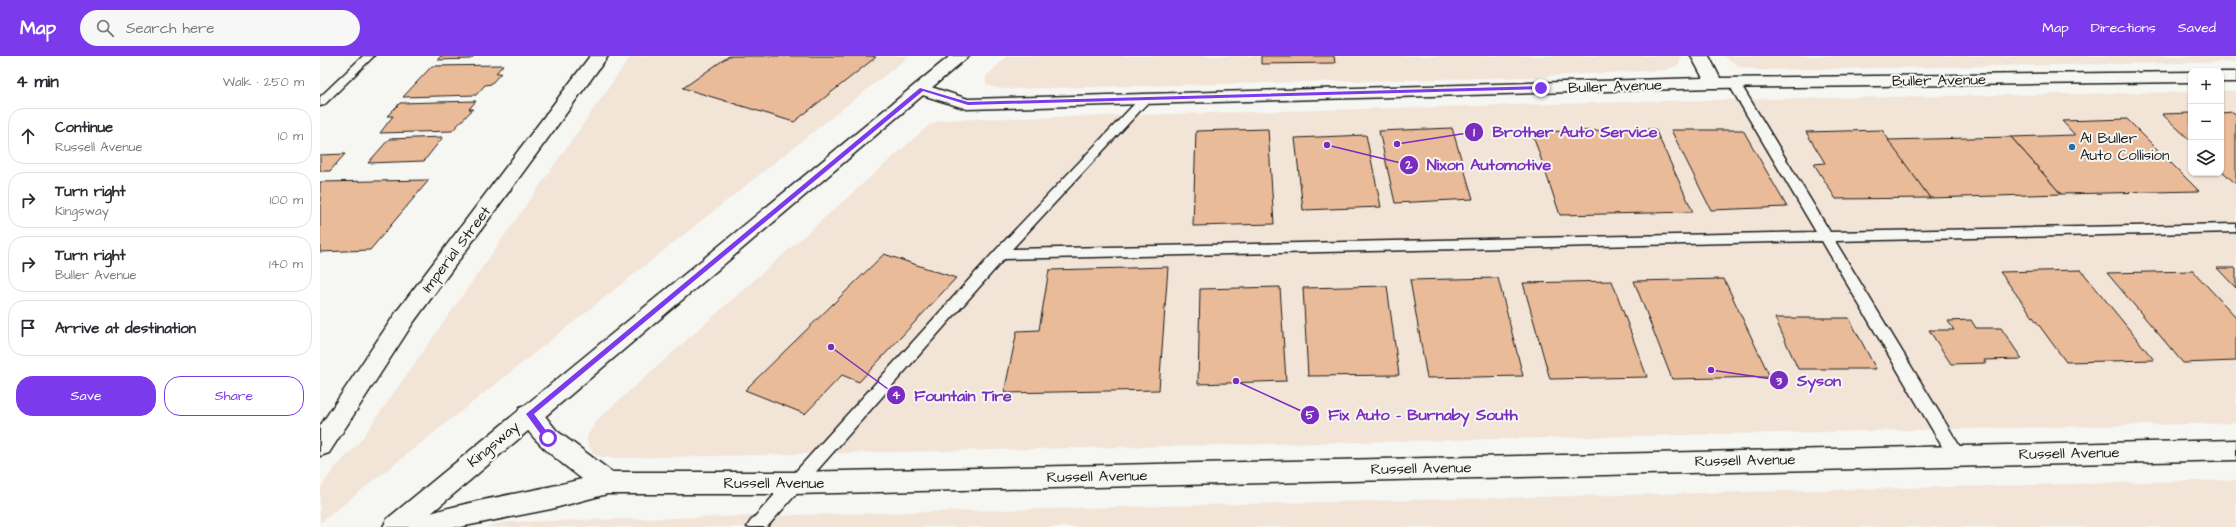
<!DOCTYPE html>
<meta charset="utf-8">
<style>
:root{--surface:#fff;--page:#f7f7f7;--text:#2b2b33;--muted:#7c7c81;--line:#e1e1e2;--accent:#7c3aed}
body{margin:0;font-family:"Architects Daughter",sans-serif;background:var(--page);color:var(--text)}
.controls{position:absolute;right:12px;top:12px;display:grid;overflow:hidden;border-radius:8px;box-shadow:0 1px 3px #0004}
.controls button{width:36px;height:36px;display:grid;place-items:center;padding:0;border:0;border-bottom:1px solid var(--line);background:var(--surface);color:var(--text);font:20px sans-serif}
.stop{position:absolute;width:12px;height:12px;margin:-9px;border:3px solid #7c3aed;border-radius:50%;background:#fff}
.stop.end{background:#7c3aed;border-color:#fff;box-shadow:0 1px 4px #0008}
.list{margin:0;padding:0;list-style:none}
h2{display:flex;justify-content:space-between;align-items:center;height:52px;margin:0;padding:0 16px;font-size:17px}
h2 small{font-size:13px;font-weight:400;color:var(--muted)}
.list li{display:grid;grid-template-columns:26px 1fr auto;gap:12px;align-items:center;box-sizing:border-box;height:56px;margin:0 8px 8px;padding:0 8px;border:1px solid var(--line);border-radius:16px}
.list b{display:block;font-size:15px;white-space:nowrap}
.list p{margin:0;font-size:13px;white-space:nowrap;color:var(--muted)}
.list em{font-size:13px;font-style:normal;color:var(--muted)}
.actions{display:flex;gap:8px;padding:12px 16px}
.actions a{flex:1;padding:9px 0;border:1px solid var(--accent);border-radius:16px;text-align:center;font-size:14px;color:var(--accent)}
.actions .main{background:var(--accent);color:#fff}
.icon{flex:none;width:22px;height:22px;fill:none;stroke:currentColor;stroke-width:2;stroke-linecap:round;stroke-linejoin:round}
.map{position:relative;flex:none;width:1916px;height:471px;overflow:hidden}
header{display:flex;align-items:center;gap:24px;box-sizing:border-box;height:56px;padding:0 20px;background:var(--accent);color:#fff}
header strong{font-size:19px}
nav{display:flex;gap:22px;margin-inline-start:auto;font-size:14px}
.search{width:280px;height:36px;background:var(--page);display:flex;align-items:center;gap:10px;box-sizing:border-box;padding:0 14px;border-radius:22px;color:var(--muted);font-size:15px}
main{display:flex}
aside{flex:1;background:var(--surface)}
.map>svg:first-child{display:block}
.built{fill:#f2e4d7}
.building{fill:#e9bb99;stroke:#1c1c1c}
.lines{fill:none;stroke-linecap:round;stroke-linejoin:round}
.lane-casing{stroke:#1c1c1c;stroke-width:3}
.street-casing{stroke:#1c1c1c;stroke-width:3}
.secondary-casing{stroke:#1c1c1c;stroke-width:3}
.primary-casing{stroke:#1c1c1c;stroke-width:3}
.lane{fill:#f6f6f2;fill-rule:evenodd}
.street{fill:#f6f6f2;fill-rule:evenodd}
.secondary{fill:#f6f6f2;fill-rule:evenodd}
.primary{fill:#f6f6f2;fill-rule:evenodd}
.route{fill:#7c3aed}
.poi-dot{fill:#1f6fb2;stroke:#f6f6f2;stroke-width:1.5}
.labels{text-anchor:middle;stroke-width:4;stroke-linejoin:round;paint-order:stroke}
.street-label{font-size:15px;fill:#1c1c1c;stroke:#f6f6f2}
.poi-label{font-size:15px;fill:#1c1c1c;stroke:#f6f6f2;text-anchor:start}
.leader{fill:none;stroke:#7b2cbf;stroke-width:1.5}
.callout-dot{fill:#7b2cbf;stroke:#f6f6f2;stroke-width:1.5}
.mark-label{font-size:12px;text-anchor:middle;font-weight:bold;fill:#fff}
.callout-label{font-size:16px;text-anchor:middle;font-weight:bold;fill:#7b2cbf;stroke:#f6f6f2;stroke-width:4;stroke-linejoin:round;paint-order:stroke}
</style>
<header>
<strong>Map</strong>
<div class="search"><svg class="icon" aria-label="search" viewBox="0 0 24 24"><circle cx="10" cy="10" r="6"/><path d="M15 15l6 6"/></svg>Search here</div>
<nav><a>Map</a><a>Directions</a><a>Saved</a></nav>
</header>
<main>
<aside>
<h2>4 min<small>Walk · 250 m</small></h2>
<ul class="list">
<li><svg class="icon" aria-label="ahead" viewBox="0 0 24 24"><path d="M12 20V5M6 11l6-6 6 6"/></svg><div><b>Continue</b><p>Russell Avenue</p></div><em>10 m</em></li>
<li><svg class="icon" aria-label="right" viewBox="0 0 24 24"><path d="M7 20v-9h11M14 6l5 5-5 5"/></svg><div><b>Turn right</b><p>Kingsway</p></div><em>100 m</em></li>
<li><svg class="icon" aria-label="right" viewBox="0 0 24 24"><path d="M7 20v-9h11M14 6l5 5-5 5"/></svg><div><b>Turn right</b><p>Buller Avenue</p></div><em>140 m</em></li>
<li><svg class="icon" aria-label="arrive" viewBox="0 0 24 24"><path d="M6 21V4h12l-3 4 3 4H6"/></svg><div><b>Arrive at destination</b></div></li>
</ul>
<div class="actions"><a class="main">Save</a><a>Share</a></div>
</aside>
<div class="map">
<svg width="1916" height="471" viewBox="0 0 1916 471">
<rect width="100%" height="100%" fill="#f6f6f2"/>
<filter id="ink" filterUnits="userSpaceOnUse"><feTurbulence type="fractalNoise" baseFrequency=".025" numOctaves="2"/><feDisplacementMap in="SourceGraphic" scale="8" xChannelSelector="R" yChannelSelector="G"/><feConvolveMatrix kernelMatrix="1 2 1 2 8 2 1 2 1" color-interpolation-filters="sRGB"/></filter>
<g filter="url(#ink)">
<g class="built">
<polygon points="311,0 589,0 0,467 0,433 13,414 38,388"/>
<polygon points="687,0 1361,0 1361,1 1359,9 1345,14 1206,21 684,33 672,31 666,27 666,21"/>
<polygon points="1403,0 1916,0 1916,6 1439,14 1421,11"/>
<polygon points="1901,35 1916,35 1916,367 295,402 277,400 272,396 267,385 268,378 279,362 608,70 621,64 1386,44 1871,36 1871,117 1901,117"/>
<polygon points="1916,424 1916,471 165,471 187,466"/>
</g>
<g class="building">
<polygon points="121,0 154,0 150,3 117,4"/>
<polygon points="409,0 551,0 556,1 474,66 363,32"/>
<polygon points="941,0 1014,0 1015,7 941,8"/>
<polygon points="183,9 176,17 181,17 171,28 165,29 156,39 83,41 112,10"/>
<polygon points="156,45 149,53 153,53 132,75 60,77 73,60 67,60 80,47"/>
<polygon points="1913,56 1916,59 1916,128 1901,114 1901,57"/>
<polygon points="1871,57 1871,85 1842,58"/>
<polygon points="1807,63 1879,135 1741,138 1691,81 1755,79 1742,65"/>
<polygon points="1132,72 1153,143 1075,147 1059,75"/>
<polygon points="948,73 954,168 873,170 876,75"/>
<polygon points="1335,73 1373,156 1240,159 1212,76"/>
<polygon points="1351,74 1423,74 1467,151 1391,154"/>
<polygon points="1562,74 1610,142 1516,143 1494,108 1505,107 1486,76"/>
<polygon points="1046,79 1061,151 983,154 975,82"/>
<polygon points="123,81 104,105 48,107 69,83"/>
<polygon points="1691,81 1741,138 1610,142 1568,84"/>
<polygon points="25,98 10,115 0,115 0,99"/>
<polygon points="109,124 50,194 0,196 0,126"/>
<polygon points="564,198 636,222 539,326 522,319 485,358 425,334"/>
<polygon points="848,211 839,334 684,337 697,275 719,274 729,214"/>
<polygon points="1897,212 1916,212 1916,232"/>
<polygon points="1761,214 1834,304 1746,306 1680,216"/>
<polygon points="1873,215 1916,261 1916,305 1863,307 1787,217"/>
<polygon points="1178,222 1203,320 1107,322 1090,224"/>
<polygon points="1404,223 1450,321 1352,323 1314,225"/>
<polygon points="1292,225 1327,321 1230,323 1203,227"/>
<polygon points="1067,230 1079,319 988,320 983,232"/>
<polygon points="960,231 966,325 878,328 880,233"/>
<polygon points="1455,262 1529,262 1556,313 1478,313"/>
<polygon points="1651,264 1656,272 1681,272 1702,303 1664,304 1666,307 1631,308 1609,274 1634,274 1628,265"/>
</g>
<g class="lines">
<defs>
<g id="lane">
<polygon points="43,0 54,0 4,49 0,50 0,41"/>
<polygon points="1414,24 1420,27 1510,176 1916,168 1916,176 1515,185 1642,394 1644,399 1642,404 1636,406 1630,404 1502,185 684,203 447,471 427,471 430,466 675,195 821,41 829,41 831,43 692,193 1496,176 1408,27"/>
</g>
<g id="street">
<polygon points="1371,0 1389,0 1400,22 1871,16 1871,26 1394,32 647,53 596,37 593,33 596,29 602,28 648,43 1383,22"/>
<rect x="1901" y="16" width="15" height="10"/>
<path d="M 209,348 L 218,351 L 237,375 L 292,416 L 475,416 L 1916,384 L 1916,404 L 475,438 L 287,438 L 231,453 L 140,471 L 89,471 L 93,463 C 148,443 206,438 262,423 C 238,404 212,386 197,358 L 200,351 Z"/>
</g>
<polygon id="secondary" points="270,0 288,0 93,267 9,397 0,400 0,370 77,255"/>
<polygon id="primary" points="630,0 649,0 95,471 63,471 67,463"/>
</defs>
<use href="#lane" class="lane-casing"/>
<use href="#street" class="street-casing"/>
<use href="#secondary" class="secondary-casing"/>
<use href="#primary" class="primary-casing"/>
<use href="#lane" class="lane"/>
<use href="#street" class="street"/>
<use href="#secondary" class="secondary"/>
<use href="#primary" class="primary"/>
</g>
</g>
<polygon class="route" points="1221,30 1223,33 648,49 603,35 214,358 230,380 230,384 225,384 206,358 600,32 648,46"/>
<circle class="poi-dot" cx="1752" cy="91" r="4"/>
<g class="labels">
<g class="street-label">
<text transform="translate(1619 24) rotate(-1)" y="5">Buller Avenue</text>
<text transform="translate(1295 30) rotate(-2)" y="5">Buller Avenue</text>
<text transform="translate(136 193) rotate(-53)" y="5">Imperial Street</text>
<text transform="translate(173 388) rotate(-40)" y="5">Kingsway</text>
<text transform="translate(1749 397) rotate(-1)" y="5">Russell Avenue</text>
<text transform="translate(1425 404) rotate(-1)" y="5">Russell Avenue</text>
<text transform="translate(1101 412) rotate(-1)" y="5">Russell Avenue</text>
<text transform="translate(777 420) rotate(-1)" y="5">Russell Avenue</text>
<text x="454" y="432">Russell Avenue</text>
</g>
<g class="poi-label">
<text x="1760" y="87">A1 Buller<tspan x="1760" dy="17">Auto Collision</tspan></text>
</g>
</g>
<path class="leader" d="M1077 88L1154 76M1007 89L1089 109M1391 314L1459 324M511 291L576 339M916 325L990 359"/>
<g class="callout-dot">
<circle cx="1077" cy="88" r="4"/>
<circle cx="1007" cy="89" r="4"/>
<circle cx="1391" cy="314" r="4"/>
<circle cx="511" cy="291" r="4"/>
<circle cx="916" cy="325" r="4"/>
<circle cx="1154" cy="76" r="10"/>
<circle cx="1089" cy="109" r="10"/>
<circle cx="1459" cy="324" r="10"/>
<circle cx="576" cy="339" r="10"/>
<circle cx="990" cy="359" r="10"/>
</g>
<g class="mark-label">
<text x="1154" y="80">1</text>
<text x="1089" y="113">2</text>
<text x="1459" y="329">3</text>
<text x="576" y="343">4</text>
<text x="990" y="363">5</text>
</g>
<g class="callout-label">
<text x="1255" y="81">Brother Auto Service</text>
<text x="1169" y="114">Nixon Automotive</text>
<text x="1499" y="330">Syson</text>
<text x="643" y="345">Fountain Tire</text>
<text x="1103" y="364">Fix Auto - Burnaby South</text>
</g>
</svg>
<div class="controls">
<button>+</button>
<button>−</button>
<button><svg class="icon" aria-label="layers" viewBox="0 0 24 24"><path d="M12 4l9 5-9 5-9-5zM3 14l9 5 9-5"/></svg></button>
</div>
<div class="stop" style="left:228px;top:382px"></div>
<div class="stop end" style="left:1221px;top:32px"></div>
</div>
</main>
